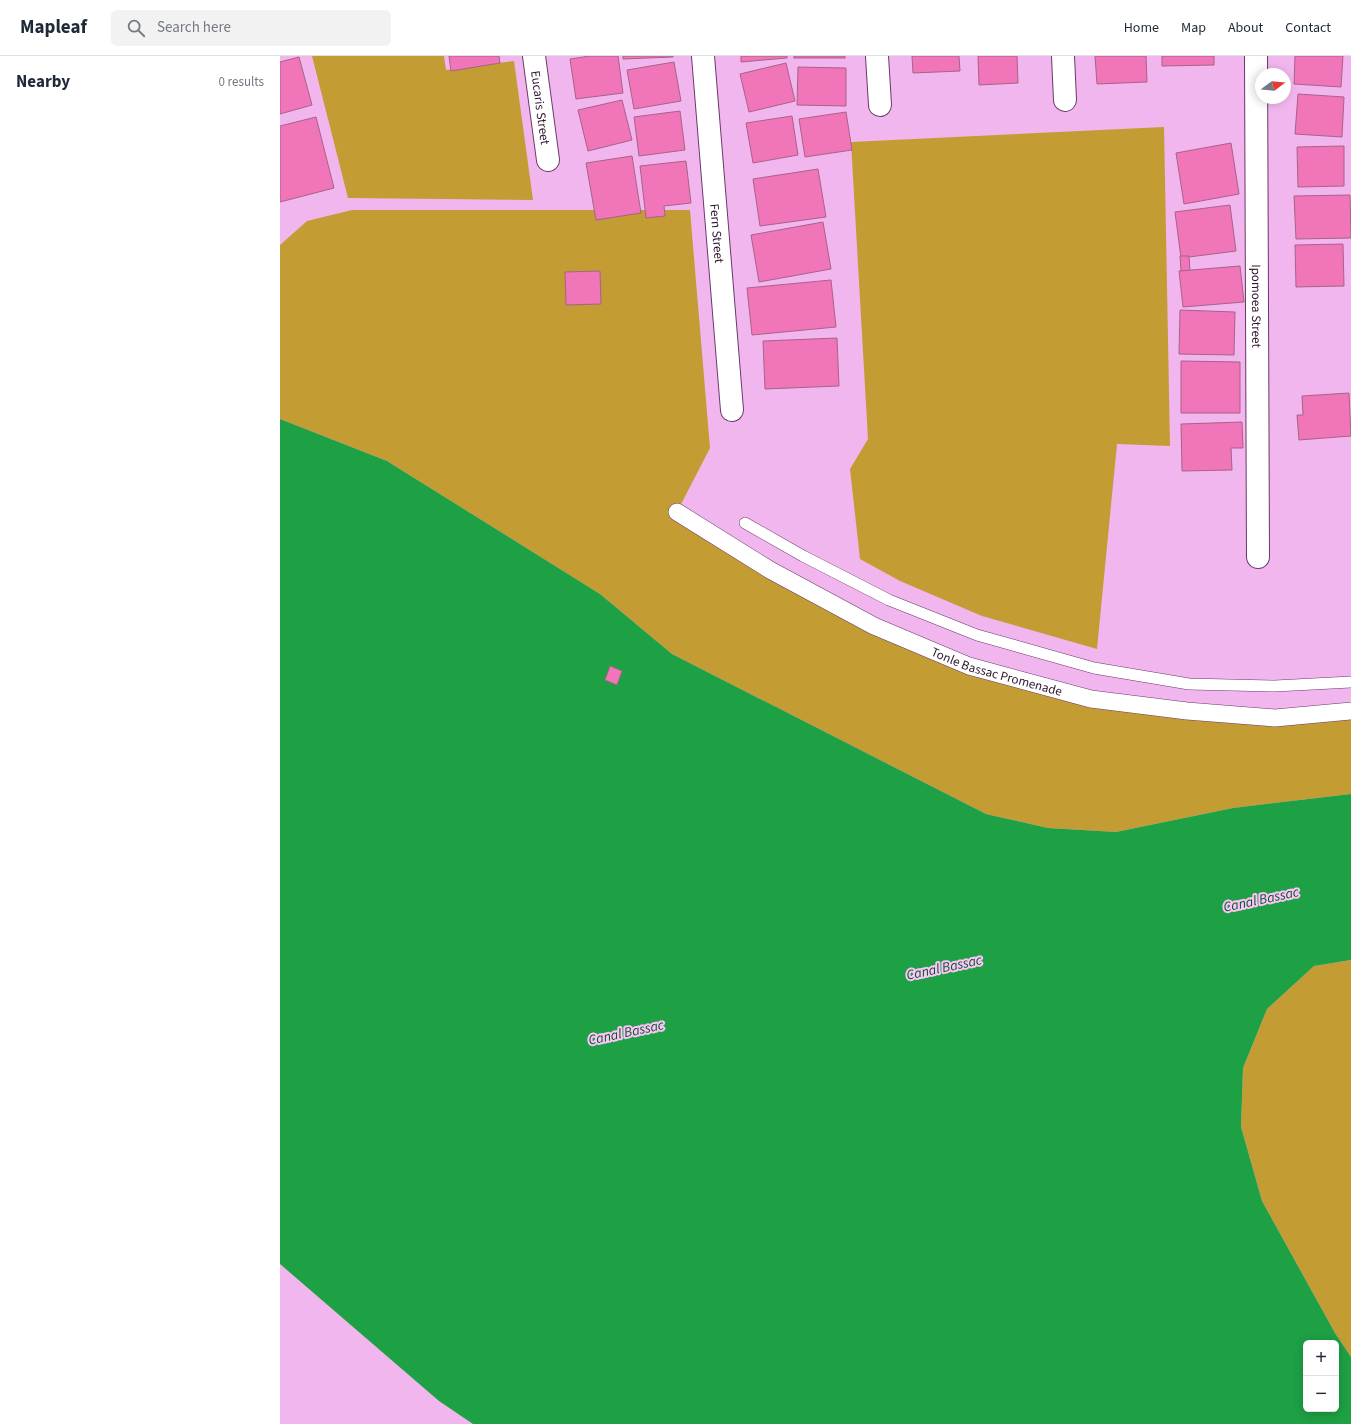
<!DOCTYPE html>
<meta charset="utf-8">
<style>
:root{--surface:#fff;--page:#f2f2f3;--text:#1f2937;--muted:#747a83;--line:#e0e1e3}
body{margin:0;font-family:"Source Sans 3",sans-serif;background:var(--page);color:var(--text)}
.controls{position:absolute;right:12px;bottom:12px;display:grid;overflow:hidden;border-radius:6px;box-shadow:0 2px 10px #0003}
.controls button{width:36px;height:36px;display:grid;place-items:center;padding:0;border:0;border-bottom:1px solid var(--line);background:var(--surface);color:var(--text);font:20px sans-serif}
.compass{position:absolute;left:975px;top:12px;width:36px;height:36px;border-radius:50%;background:var(--surface);box-shadow:0 2px 10px #0003;rotate:74deg}
.list{margin:0;padding:0;list-style:none}
h2{display:flex;justify-content:space-between;align-items:center;height:52px;margin:0;padding:0 16px;font-size:17px}
h2 small{font-size:13px;font-weight:400;color:var(--muted)}
.icon{flex:none;width:22px;height:22px;fill:none;stroke:currentColor;stroke-width:2;stroke-linecap:round;stroke-linejoin:round}
.map{position:relative;flex:none;width:1071px;height:1368px;overflow:hidden}
header{display:flex;align-items:center;gap:24px;box-sizing:border-box;height:56px;padding:0 20px;background:var(--surface);border-bottom:1px solid var(--line)}
header strong{font-size:19px}
nav{display:flex;gap:22px;margin-inline-start:auto;font-size:14px}
.search{width:280px;height:36px;background:var(--page);display:flex;align-items:center;gap:10px;box-sizing:border-box;padding:0 14px;border-radius:6px;color:var(--muted);font-size:15px}
main{display:flex}
aside{flex:1;background:var(--surface)}
.map>svg:first-child{display:block}
.green{fill:#c39c33}
.water{fill:#1ea044;fill-rule:evenodd}
.building{fill:#f175b9;stroke:#a76387}
.lines{fill:none;stroke-linecap:round;stroke-linejoin:round}
.service-casing{stroke:#6b386a;stroke-width:12}
.pedestrian-casing{stroke:#6b386a;stroke-width:18}
.minor-casing{stroke:#6b386a;stroke-width:24}
.service{stroke:#fff;stroke-width:11}
.pedestrian{stroke:#fff;stroke-width:17}
.minor{stroke:#fff;stroke-width:22}
.labels{text-anchor:middle;stroke-width:4;stroke-linejoin:round;paint-order:stroke}
.street-label{font-size:13px;fill:#2c172c;stroke:#fec3fb}
.water-label{font-size:14px;font-style:italic;fill:#005b1f;stroke:#fec3fb}
</style>
<header>
<strong>Mapleaf</strong>
<div class="search"><svg class="icon" aria-label="search" viewBox="0 0 24 24"><circle cx="10" cy="10" r="6"/><path d="M15 15l6 6"/></svg>Search here</div>
<nav><a>Home</a><a>Map</a><a>About</a><a>Contact</a></nav>
</header>
<main>
<aside>
<h2>Nearby<small>0 results</small></h2>
<ul class="list">
</ul>
</aside>
<div class="map">
<svg width="1071" height="1368" viewBox="0 0 1071 1368">
<rect width="100%" height="100%" fill="#f1b6ee"/>
<g class="green">
<polygon points="32,0 164,0 166,14 234,5 253,144 68,142"/>
<polygon points="884,71 890,390 837,388 817,593 702,560 620,525 580,503 570,413 588,383 571,86"/>
<polygon points="72,154 410,154 430,392 397,456 490,514 689,610 907,655 1071,655 1071,738 953,752 836,776 768,772 706,758 392,598 320,538 107,405 0,363 0,189 27,165"/>
<polygon points="1071,904 1071,1301 1055,1277 982,1145 961,1071 963,1012 987,953 1034,910"/>
</g>
<path class="water" d="M 0,363 L 107,405 L 320,538 L 392,598 L 706,758 L 768,772 L 836,776 L 953,752 L 1071,738 L 1071,904 L 1034,910 L 987,953 L 963,1012 L 961,1071 L 982,1145 L 1055,1277 L 1071,1301 L 1071,1368 L 193,1368 L 159,1345 L 0,1208 ZM 1026,1287 L 1056,1287 L 1056,1353 L 1026,1353 Z"/>
<g class="building">
<polygon points="169,0 219,0 220,7 171,15"/>
<polygon points="310,0 338,0 343,37 296,43 290,3"/>
<polygon points="343,0 393,0 393,1 343,3"/>
<polygon points="461,0 507,0 507,2 461,6"/>
<rect x="514" y="0" width="51" height="2"/>
<polygon points="632,0 679,0 680,15 633,17"/>
<polygon points="698,0 737,0 738,27 699,29"/>
<polygon points="815,0 866,0 867,26 817,28"/>
<polygon points="882,0 934,0 934,9 882,10"/>
<polygon points="1015,0 1063,0 1061,31 1014,28"/>
<polygon points="19,1 32,49 0,58 0,6"/>
<polygon points="394,6 401,45 354,53 347,14"/>
<polygon points="506,7 515,45 469,56 460,18"/>
<polygon points="518,11 566,12 566,50 517,49"/>
<polygon points="1018,38 1064,41 1062,81 1015,78"/>
<polygon points="342,44 352,84 308,95 298,54"/>
<polygon points="400,55 405,94 359,100 354,61"/>
<polygon points="566,56 572,94 525,101 519,63"/>
<polygon points="512,60 518,99 473,107 466,67"/>
<polygon points="36,61 54,132 0,146 0,70"/>
<polygon points="951,87 959,138 904,148 896,97"/>
<polygon points="1064,90 1064,130 1018,131 1017,91"/>
<polygon points="352,100 361,157 316,164 306,107"/>
<polygon points="406,105 411,147 384,150 385,160 366,162 360,110"/>
<polygon points="538,113 546,161 480,170 473,123"/>
<polygon points="1070,139 1071,182 1016,183 1014,140"/>
<polygon points="950,149 956,195 901,202 895,156"/>
<polygon points="543,166 551,213 479,226 471,179"/>
<polygon points="1063,188 1064,230 1016,231 1015,189"/>
<polygon points="900,200 909,200 910,215 901,215"/>
<polygon points="960,210 964,246 903,251 899,215"/>
<polygon points="320,215 321,248 286,249 285,216"/>
<polygon points="551,224 556,271 472,279 467,232"/>
<polygon points="900,254 955,256 954,299 899,298"/>
<polygon points="557,282 559,330 485,333 483,285"/>
<polygon points="901,305 960,306 960,357 901,357"/>
<polygon points="1069,337 1071,380 1019,384 1017,359 1023,359 1022,340"/>
<polygon points="962,366 963,392 951,392 952,414 902,415 901,368"/>
<polygon points="330,610 342,615 337,629 325,624"/>
</g>
<g class="lines">
<defs>
<polyline id="service" points="465,467 523,500 609,544 697,579 814,612 909,628 995,630 1071,626"/>
<g id="pedestrian">
<path id="s1" d="M 397,456 L 490,514 L 594,570 L 689,610 L 811,643 L 907,655 L 995,662 L 1071,655"/>
</g>
<g id="minor">
<path id="s2" d="M 254,0 L 268,104"/>
<path id="s3" d="M 423,0 L 452,354"/>
<polyline points="597,0 600,49"/>
<polyline points="783,0 785,44"/>
<path id="s4" d="M 976,0 L 978,501"/>
</g>
</defs>
<use href="#service" class="service-casing"/>
<use href="#pedestrian" class="pedestrian-casing"/>
<use href="#minor" class="minor-casing"/>
<use href="#service" class="service"/>
<use href="#pedestrian" class="pedestrian"/>
<use href="#minor" class="minor"/>
</g>
<g class="labels">
<g class="street-label">
<text dy="5" stroke="none"><textPath href="#s2" startOffset="52">Eucaris Street</textPath></text>
<text dy="5" stroke="none"><textPath href="#s3" startOffset="178">Fern Street</textPath></text>
<text dy="5" stroke="none"><textPath href="#s4" startOffset="250">Ipomoea Street</textPath></text>
<text dy="5" stroke="none"><textPath href="#s1" startOffset="359">Tonle Bassac Promenade</textPath></text>
</g>
<g class="water-label">
<text transform="translate(981 843) rotate(-12)" y="5">Canal Bassac</text>
<text transform="translate(664 911) rotate(-12)" y="5">Canal Bassac</text>
<text transform="translate(346 976) rotate(-12)" y="5">Canal Bassac</text>
</g>
</g>
</svg>
<div class="controls">
<button>+</button>
<button>−</button>
</div>
<svg class="compass" viewBox="-18 -18 36 36"><path d="M0-13l5 13h-10z" fill="#e53935"/><path d="M0 13l5-13h-10z" fill="#747a83"/></svg>
</div>
</main>
